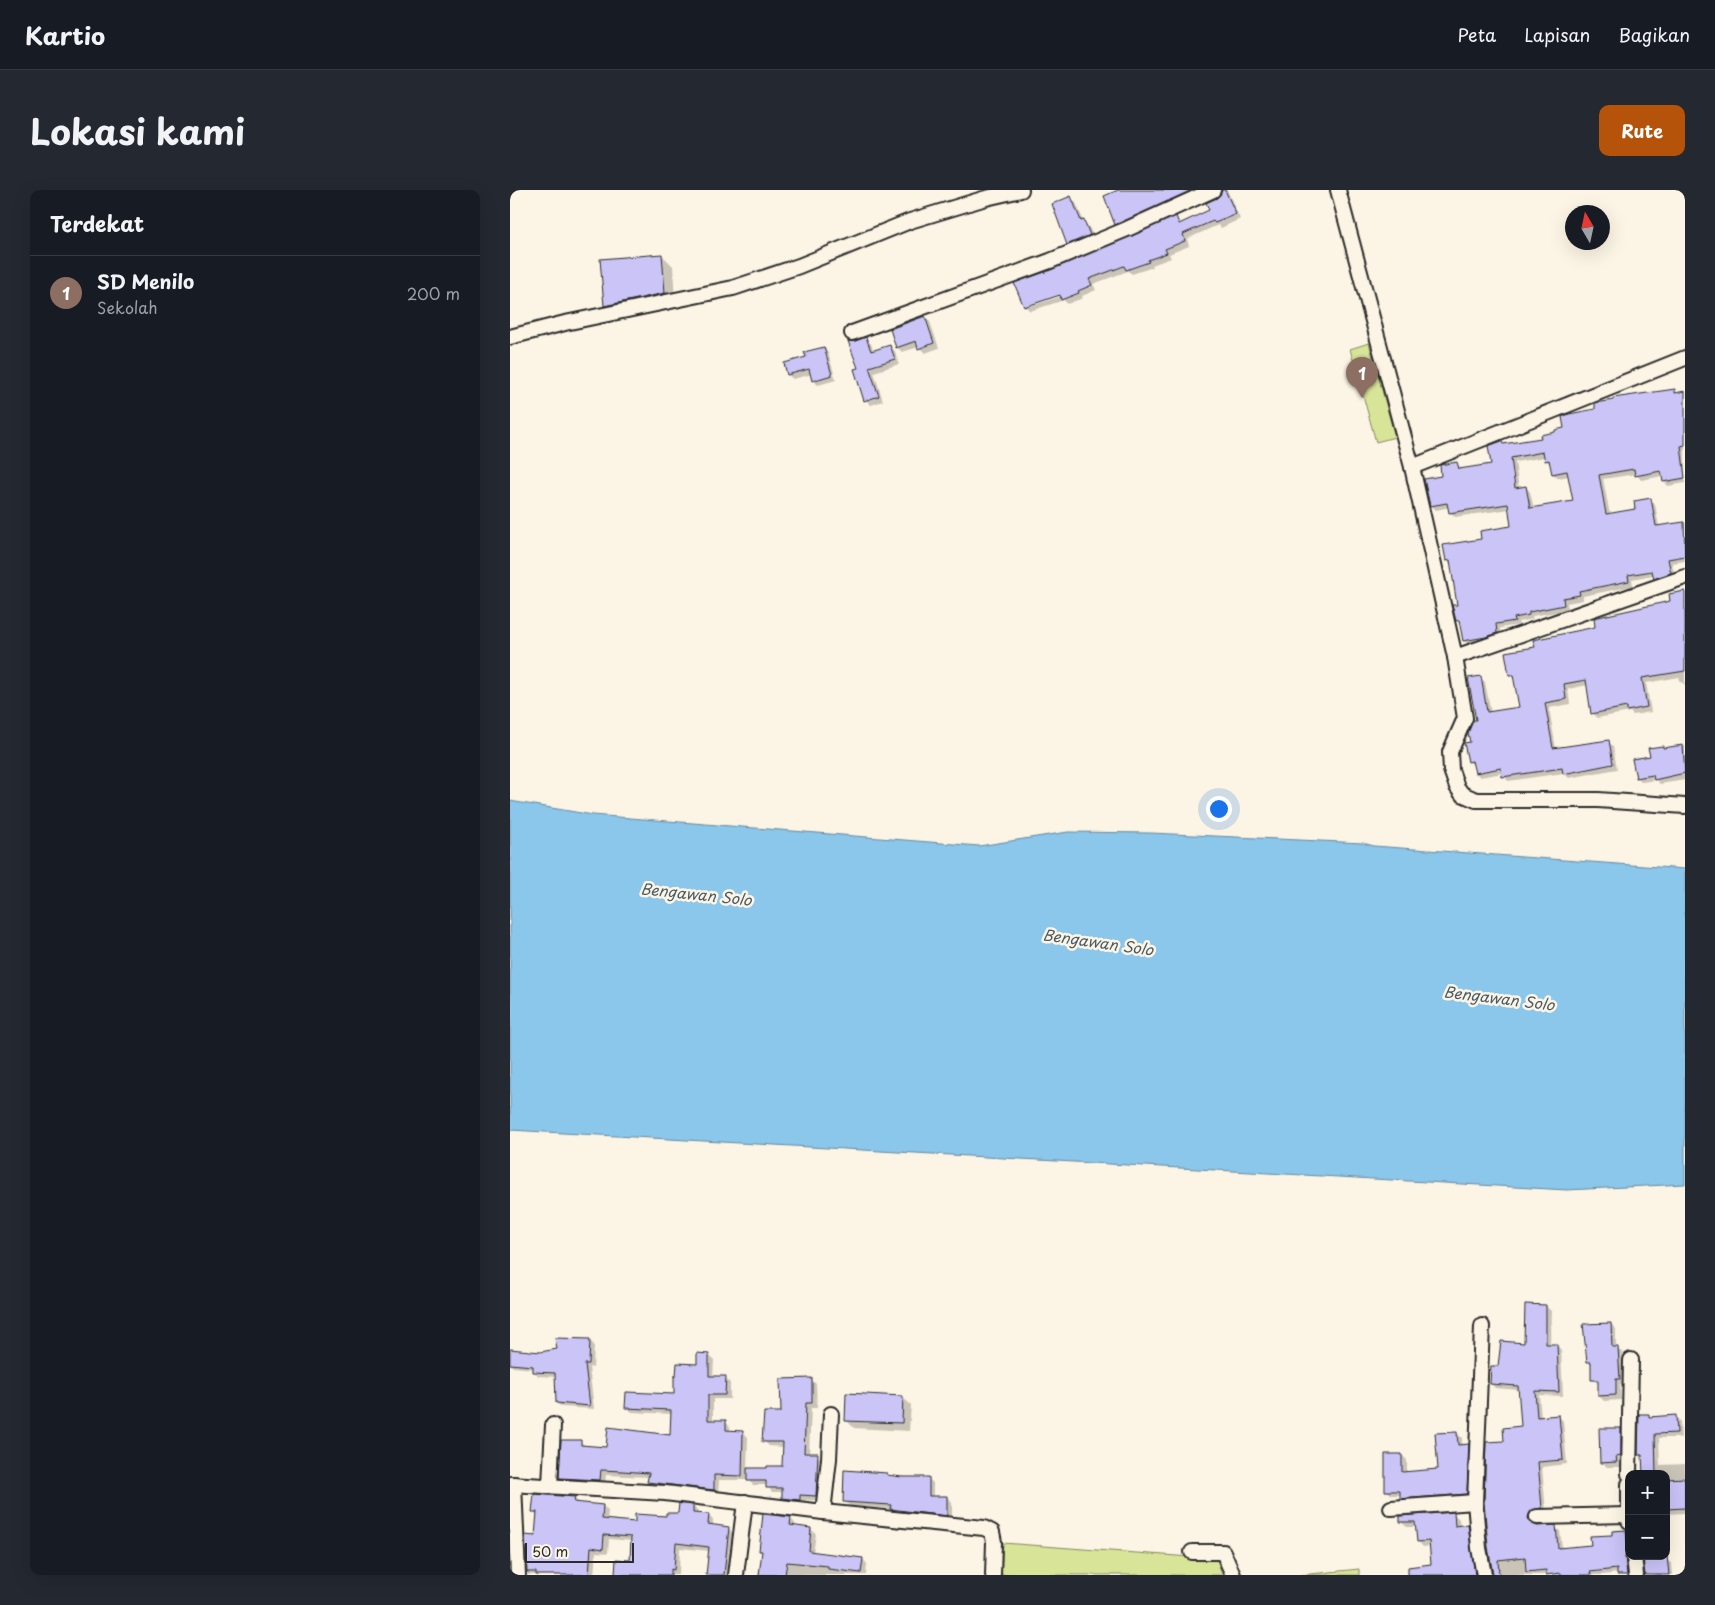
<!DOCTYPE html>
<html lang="id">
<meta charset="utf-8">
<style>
:root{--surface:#171b24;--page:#242831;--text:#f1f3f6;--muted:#9ea1a6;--line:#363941;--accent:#b45309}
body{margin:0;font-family:"Playpen Sans",sans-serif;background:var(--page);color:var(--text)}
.controls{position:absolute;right:15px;bottom:15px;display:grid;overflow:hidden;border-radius:10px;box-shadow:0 5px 20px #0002}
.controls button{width:45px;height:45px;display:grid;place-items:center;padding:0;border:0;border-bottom:1px solid var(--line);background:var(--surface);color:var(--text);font:25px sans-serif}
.compass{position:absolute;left:1055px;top:15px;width:45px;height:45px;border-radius:50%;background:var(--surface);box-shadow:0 5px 20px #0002;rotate:351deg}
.scale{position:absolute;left:15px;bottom:12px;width:109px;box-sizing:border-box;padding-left:5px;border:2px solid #2b2b2b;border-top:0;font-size:14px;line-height:18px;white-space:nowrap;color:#2b2b2b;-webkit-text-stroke:4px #fcf5e5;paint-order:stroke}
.you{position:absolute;left:708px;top:618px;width:18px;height:18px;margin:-12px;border:4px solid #fff;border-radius:50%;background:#1a73e8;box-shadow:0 0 0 8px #1a73e833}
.badge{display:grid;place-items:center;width:32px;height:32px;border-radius:50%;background:var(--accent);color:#fff;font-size:16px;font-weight:700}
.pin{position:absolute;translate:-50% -41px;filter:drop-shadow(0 1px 2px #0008)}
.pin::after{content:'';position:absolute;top:26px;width:18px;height:15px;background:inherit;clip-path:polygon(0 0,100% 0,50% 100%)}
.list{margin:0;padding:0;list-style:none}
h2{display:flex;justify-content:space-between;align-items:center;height:65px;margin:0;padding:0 20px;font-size:21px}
h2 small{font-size:16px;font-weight:400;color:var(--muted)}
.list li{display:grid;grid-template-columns:32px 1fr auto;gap:15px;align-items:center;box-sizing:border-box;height:75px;padding:0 20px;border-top:1px solid var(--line)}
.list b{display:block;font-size:19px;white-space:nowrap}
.list p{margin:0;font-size:16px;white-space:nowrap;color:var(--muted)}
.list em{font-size:16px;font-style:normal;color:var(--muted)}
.map{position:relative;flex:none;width:1175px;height:1385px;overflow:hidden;border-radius:10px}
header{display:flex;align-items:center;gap:30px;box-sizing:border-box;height:70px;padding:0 25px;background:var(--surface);border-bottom:1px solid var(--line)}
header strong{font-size:24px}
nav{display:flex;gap:28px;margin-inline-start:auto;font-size:18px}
.intro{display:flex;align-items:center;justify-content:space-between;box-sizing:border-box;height:120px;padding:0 30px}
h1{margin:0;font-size:35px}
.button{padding:12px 22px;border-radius:10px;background:var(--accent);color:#fff;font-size:18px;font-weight:700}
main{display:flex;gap:30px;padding:0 30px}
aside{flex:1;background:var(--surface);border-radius:10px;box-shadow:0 5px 20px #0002}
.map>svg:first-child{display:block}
.green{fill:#d8e497;stroke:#828861}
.water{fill:#8bc6eb;stroke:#65889e}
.shadow{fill:#0003;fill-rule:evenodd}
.building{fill:#cac4f7;stroke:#2b2b2b;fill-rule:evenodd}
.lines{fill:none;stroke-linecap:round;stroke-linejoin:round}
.street-casing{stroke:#2b2b2b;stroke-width:18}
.street{stroke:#fcf5e5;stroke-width:14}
.labels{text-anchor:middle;stroke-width:5;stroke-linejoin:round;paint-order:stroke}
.water-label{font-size:15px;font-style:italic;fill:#485a65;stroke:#fcf5e5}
</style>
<header>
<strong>Kartio</strong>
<nav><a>Peta</a><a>Lapisan</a><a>Bagikan</a></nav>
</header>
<div class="intro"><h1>Lokasi kami</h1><a class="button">Rute</a></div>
<main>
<aside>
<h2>Terdekat<small></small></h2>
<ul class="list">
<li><span class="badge" style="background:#8d6e63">1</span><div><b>SD Menilo</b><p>Sekolah</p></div><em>200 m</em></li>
</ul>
</aside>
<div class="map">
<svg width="1175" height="1385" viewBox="0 0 1175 1385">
<rect width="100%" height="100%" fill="#fcf5e5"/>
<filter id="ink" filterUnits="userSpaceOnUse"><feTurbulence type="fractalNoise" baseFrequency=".02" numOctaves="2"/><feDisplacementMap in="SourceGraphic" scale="10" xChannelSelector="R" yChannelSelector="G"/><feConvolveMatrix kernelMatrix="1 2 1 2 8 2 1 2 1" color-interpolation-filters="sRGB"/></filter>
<g filter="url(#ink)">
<g class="green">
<polygon points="859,153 885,247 866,252 840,159"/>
<polygon points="493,1353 707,1369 712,1385 491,1385"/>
<polygon points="849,1379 849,1385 790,1385"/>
</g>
<polygon class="water" points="0,611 83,625 469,656 558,642 641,643 853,653 864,656 1175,679 1175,994 1057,1000 0,940"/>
<g class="shadow">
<polygon points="611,0 699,0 611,39 606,34"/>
<polygon points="713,0 717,0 730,29 711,38 708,35 677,49 679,56 659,64 661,68 642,75 643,77 622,84 618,81 583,94 586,100 572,106 573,108 557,114 554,110 520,121 516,117 556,105 555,102 515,116 506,94 544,80 666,28 671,34 700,21 697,14 708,9"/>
<polygon points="561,8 566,13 574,32 579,37 585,50 563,59 558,54"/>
<polygon points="152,65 163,76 165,114 106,126 95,115"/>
<polygon points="415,127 420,132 429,158 415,163 409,157 392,162 387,157"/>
<polygon points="356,149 361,154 364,161 380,156 385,161 389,174 364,182 373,211 361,215 356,210 350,178"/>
<polygon points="314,158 318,163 326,190 308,195 303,190 302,184 283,189 278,185 297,168"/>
<path d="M 1164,200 L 1168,204 L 1175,203 L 1175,293 L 1158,296 L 1154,291 L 1153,286 L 1131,290 L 1126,284 L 1093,289 L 1100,325 L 1127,320 L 1140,309 L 1145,314 L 1149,337 L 1175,333 L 1175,371 L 1162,373 L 1165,387 L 1149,393 L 1144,385 L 1122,389 L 1123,396 L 1073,406 L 1073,410 L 1057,413 L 1058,420 L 1022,426 L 1023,429 L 1008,432 L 1009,435 L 990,438 L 991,448 L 958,455 L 954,450 L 951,434 L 947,430 L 948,416 L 942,375 L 937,371 L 973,350 L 1003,337 L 1000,319 L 945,327 L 941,323 L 940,317 L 926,320 L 921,315 L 933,287 L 947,273 L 952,280 L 982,275 L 992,253 L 995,255 L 1032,249 L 1056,239 L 1086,221 ZM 1035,267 L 1036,270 L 1041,275 L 1043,284 L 1048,288 L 1059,286 L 1065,312 L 1024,319 L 1020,302 L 1016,297 L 1009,299 L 1005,272 Z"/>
<polygon points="1175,401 1175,495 1170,491 1169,487 1136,493 1141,522 1123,525 1120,522 1087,528 1083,523 1078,495 1058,499 1060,514 1039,518 1046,559 1098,552 1103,556 1107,579 1059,588 1054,583 998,591 994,586 993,583 970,587 966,583 964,576 959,571 961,553 967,531 970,487 975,492 981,523 1010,518 1005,490 1000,485 1026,458 1162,412 1160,403"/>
<polygon points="1175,556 1175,590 1150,594 1146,590 1132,592 1127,587 1141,567 1152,557 1155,559"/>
<polygon points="1036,1116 1041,1121 1040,1155 1047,1155 1051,1160 1053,1206 1029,1205 1031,1228 1049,1226 1053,1231 1057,1274 1032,1277 1036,1322 1027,1324 1022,1332 1023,1335 1026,1337 1045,1337 1050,1341 1052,1358 1082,1356 1116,1341 1119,1344 1121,1385 1108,1385 1108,1383 1093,1385 984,1385 996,1252 1013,1237 1009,1200 985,1198 981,1194 989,1177 1016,1155"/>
<polygon points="1101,1134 1106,1139 1106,1158 1113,1163 1115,1193 1110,1194 1111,1210 1094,1211 1089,1206 1089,1194 1082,1189 1082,1175 1078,1171"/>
<polygon points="80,1151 84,1155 83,1178 79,1177 84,1219 51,1217 47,1213 46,1187 28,1186 24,1179 3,1177 0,1174 0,1160 30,1163 48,1160"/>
<polygon points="199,1165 204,1170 203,1188 215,1188 220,1193 220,1209 203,1209 203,1231 215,1231 220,1237 220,1242 233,1242 238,1247 237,1279 258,1280 273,1278 274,1257 259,1256 254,1251 272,1223 301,1189 306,1194 307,1218 301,1218 299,1264 307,1265 312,1270 311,1310 295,1310 295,1314 278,1313 273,1308 273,1302 262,1302 257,1295 243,1295 238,1290 209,1290 208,1304 144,1297 139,1292 139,1287 96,1285 95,1294 55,1293 50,1288 70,1251 75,1256 97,1258 162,1246 162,1224 122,1222 116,1217 165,1206 188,1175"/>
<polygon points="392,1207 401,1215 399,1241 344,1238 336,1230"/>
<polygon points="1138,1225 1141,1228 1165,1227 1170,1231 1171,1248 1149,1248 1150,1275 1175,1274 1175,1323 1156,1324 1156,1284 1134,1284 1134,1268 1129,1264"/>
<polygon points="1111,1239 1116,1244 1115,1270 1111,1270 1111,1277 1097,1277 1092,1272"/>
<polygon points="947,1243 952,1248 952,1256 958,1256 963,1261 961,1308 896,1313 891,1308 891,1305 882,1305 876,1300 892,1265 897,1270 897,1283 929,1280"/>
<polygon points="376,1284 379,1286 418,1288 423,1293 423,1307 437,1307 442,1312 442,1330 387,1324 382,1319 340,1316 334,1311"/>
<polygon points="64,1308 69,1313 93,1316 98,1321 97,1331 126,1333 170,1324 183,1316 188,1321 188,1324 198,1325 203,1330 203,1336 219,1339 224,1344 219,1385 194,1385 194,1383 197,1383 200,1361 170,1358 169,1384 106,1385 121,1371 122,1351 99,1349 98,1363 86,1362 84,1385 18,1385 16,1346 27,1347 28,1326 24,1322"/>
<polygon points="944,1324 949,1329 950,1336 958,1336 963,1341 969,1385 908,1385 923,1376 921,1356 913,1357 908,1351 907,1337 897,1337 891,1332"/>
<polygon points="280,1328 285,1333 285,1337 301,1339 306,1344 303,1363 353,1369 357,1374 356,1385 250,1385 253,1363 251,1360"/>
<polygon points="1156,1352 1158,1371 1162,1374 1163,1385 1135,1385 1156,1366"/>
</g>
<g class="building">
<polygon points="608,0 680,0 680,1 605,35 594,6"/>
<polygon points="712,0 715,0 726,24 705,33 703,31 673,44 675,51 655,59 657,63 638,70 639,72 616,80 614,76 579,89 582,95 568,101 569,103 551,110 550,105 514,117 504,93 543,79 666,26 669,34 699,20 696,13 707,8 710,5"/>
<polygon points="561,6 571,31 574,30 580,45 557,55 542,14"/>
<polygon points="152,64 155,103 94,116 90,69"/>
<polygon points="415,126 424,153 408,159 406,151 386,158 380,139"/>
<polygon points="356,147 361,161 380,155 385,169 359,177 369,206 354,211 344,179 348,178 338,151 345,151"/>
<polygon points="314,157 322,185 302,191 299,179 277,185 274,173 296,167 294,162"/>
<path d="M 1165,199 L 1165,203 L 1175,201 L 1175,255 L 1171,256 L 1175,288 L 1153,292 L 1151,281 L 1125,286 L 1124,279 L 1089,285 L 1096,324 L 1125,319 L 1124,311 L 1141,308 L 1146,336 L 1174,332 L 1175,366 L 1158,369 L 1161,383 L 1144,389 L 1142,381 L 1118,385 L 1119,391 L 1069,401 L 1070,405 L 1053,408 L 1054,415 L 1019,422 L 1019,425 L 1004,428 L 1005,431 L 986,434 L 987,443 L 976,447 L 953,451 L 949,430 L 946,431 L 942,415 L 947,415 L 940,370 L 936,371 L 933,355 L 971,349 L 970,341 L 1001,336 L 998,314 L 939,323 L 937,313 L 920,316 L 914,289 L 931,286 L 930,275 L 947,272 L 949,279 L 981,274 L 978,256 L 992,251 L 993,254 L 1031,248 L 1030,245 L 1045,242 L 1045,240 L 1054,238 L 1052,227 L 1059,224 L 1085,219 L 1085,213 L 1103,210 L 1103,208 ZM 1033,262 L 1035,271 L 1039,270 L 1042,284 L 1057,281 L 1063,311 L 1020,318 L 1016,296 L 1005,298 L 1001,268 Z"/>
<polygon points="1175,401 1175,481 1132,488 1137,517 1117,521 1117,517 1081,524 1076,490 1054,494 1056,509 1035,513 1043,558 1099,550 1103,574 1053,584 1052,578 992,587 991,578 965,583 962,571 958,572 954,553 960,552 958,543 963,530 966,530 958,488 971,486 977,522 1009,517 1003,485 999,485 995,462 1025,457 1023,450 1085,437 1084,428 1160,411 1159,404"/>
<polygon points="1173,555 1175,583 1144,590 1143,585 1126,588 1122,569 1140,566 1138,558 1153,556 1153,558"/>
<polygon points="1015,1114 1036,1115 1036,1154 1047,1154 1049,1202 1025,1201 1027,1227 1049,1225 1053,1270 1028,1272 1032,1318 1022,1320 1018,1327 1019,1331 1027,1336 1046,1335 1048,1358 1081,1355 1080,1346 1102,1345 1102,1341 1116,1340 1118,1360 1115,1367 1117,1385 1107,1385 1107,1379 1080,1382 1081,1385 1051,1385 1051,1383 1036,1385 1036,1380 1016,1382 1015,1367 988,1370 989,1385 983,1385 978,1357 974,1312 976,1252 994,1251 993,1238 1011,1236 1008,1196 980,1194 981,1176 988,1176 991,1151 1014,1153"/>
<polygon points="1101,1133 1102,1157 1108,1157 1110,1189 1106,1189 1106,1205 1088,1206 1088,1190 1081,1190 1081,1172 1077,1172 1073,1134"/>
<polygon points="45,1148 80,1149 79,1174 75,1174 80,1216 46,1213 45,1183 23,1182 23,1176 0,1174 0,1159 30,1162 47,1159"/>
<polygon points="187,1163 199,1164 199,1186 216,1186 215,1205 198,1205 198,1230 216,1230 216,1240 233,1241 232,1286 204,1285 204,1300 137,1292 139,1283 112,1281 91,1280 90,1290 49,1288 51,1250 71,1250 71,1255 96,1257 98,1237 160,1245 161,1220 115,1218 116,1202 164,1204 164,1186 166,1186 167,1173 187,1174"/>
<polygon points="302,1188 302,1213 296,1213 294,1263 308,1263 306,1306 290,1305 290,1310 272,1308 272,1298 256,1298 256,1291 237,1291 237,1278 257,1278 257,1276 272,1276 273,1252 252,1252 254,1222 271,1222 270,1189"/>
<polygon points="336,1203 393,1206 392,1233 335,1231"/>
<polygon points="1129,1224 1139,1224 1139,1227 1166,1225 1167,1243 1145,1244 1146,1284 1133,1284 1132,1265 1128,1265"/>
<polygon points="1089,1238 1111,1238 1111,1265 1106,1266 1107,1272 1090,1273"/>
<polygon points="947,1242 948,1255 959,1254 957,1304 890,1309 890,1301 875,1301 875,1264 892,1264 892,1282 928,1279 925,1243"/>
<polygon points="334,1280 377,1283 377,1285 392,1287 419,1287 419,1306 437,1306 437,1326 380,1319 381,1315 333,1312"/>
<polygon points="1175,1288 1175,1318 1156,1319 1156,1289"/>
<polygon points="24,1304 65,1307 64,1312 93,1315 92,1329 125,1332 125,1324 156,1326 156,1323 168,1323 169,1313 183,1315 183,1323 199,1324 198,1334 219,1337 214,1385 196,1385 199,1357 166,1353 164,1380 161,1379 161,1385 105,1385 106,1369 120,1370 121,1347 94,1345 93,1359 81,1357 79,1385 26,1385 26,1382 17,1382 15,1345 25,1346 27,1322 22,1322"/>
<polygon points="944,1322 945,1336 958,1334 965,1385 898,1385 898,1377 921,1374 919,1351 907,1352 905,1332 890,1332 890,1326"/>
<polygon points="253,1324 281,1327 280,1335 301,1338 299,1361 353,1368 351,1383 318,1379 318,1376 277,1372 275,1385 249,1385 252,1361 249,1361"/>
<polygon points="1133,1366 1157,1366 1159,1385 1135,1385"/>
</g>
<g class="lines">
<defs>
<g id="street">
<polyline points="828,0 902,277 1175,168"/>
<polyline points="342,143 540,71 617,39 703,0"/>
<polyline points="0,147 55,133 223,98 289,76 400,31 476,8 511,0"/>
<polyline points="902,277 945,467 1175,387"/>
<polyline points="945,467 955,528 940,562 941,580 947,597 952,604 966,610 1088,610 1175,616"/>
<polyline points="972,1136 965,1312 969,1358 974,1385"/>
<polyline points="1119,1284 1121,1170"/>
<polyline points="0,1294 155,1303 313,1322 474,1338 482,1342 484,1352 483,1385"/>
<polyline points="4,1294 8,1385"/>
<polyline points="1119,1294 1119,1331"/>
<polyline points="40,1295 43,1235"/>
<polyline points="881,1318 965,1312"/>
<polyline points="313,1322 319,1269 321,1224"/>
<polyline points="1027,1327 1118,1325"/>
<polyline points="682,1362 713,1362 723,1385"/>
<polyline points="1124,1366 1126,1385"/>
<polyline points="226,1385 235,1312"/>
</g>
</defs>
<use href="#street" class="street-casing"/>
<use href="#street" class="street"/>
</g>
</g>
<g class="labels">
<g class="water-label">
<text transform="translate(186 705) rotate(6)" y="5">Bengawan Solo</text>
<text transform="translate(588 753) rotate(8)" y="5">Bengawan Solo</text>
<text transform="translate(989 809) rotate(7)" y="5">Bengawan Solo</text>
</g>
</g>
</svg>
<div class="controls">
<button>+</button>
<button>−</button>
</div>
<svg class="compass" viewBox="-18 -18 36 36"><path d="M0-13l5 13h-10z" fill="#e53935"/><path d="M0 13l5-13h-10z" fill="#9ea1a6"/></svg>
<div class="scale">50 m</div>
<div class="you"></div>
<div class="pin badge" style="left:852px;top:208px;background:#8d6e63">1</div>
</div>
</main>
